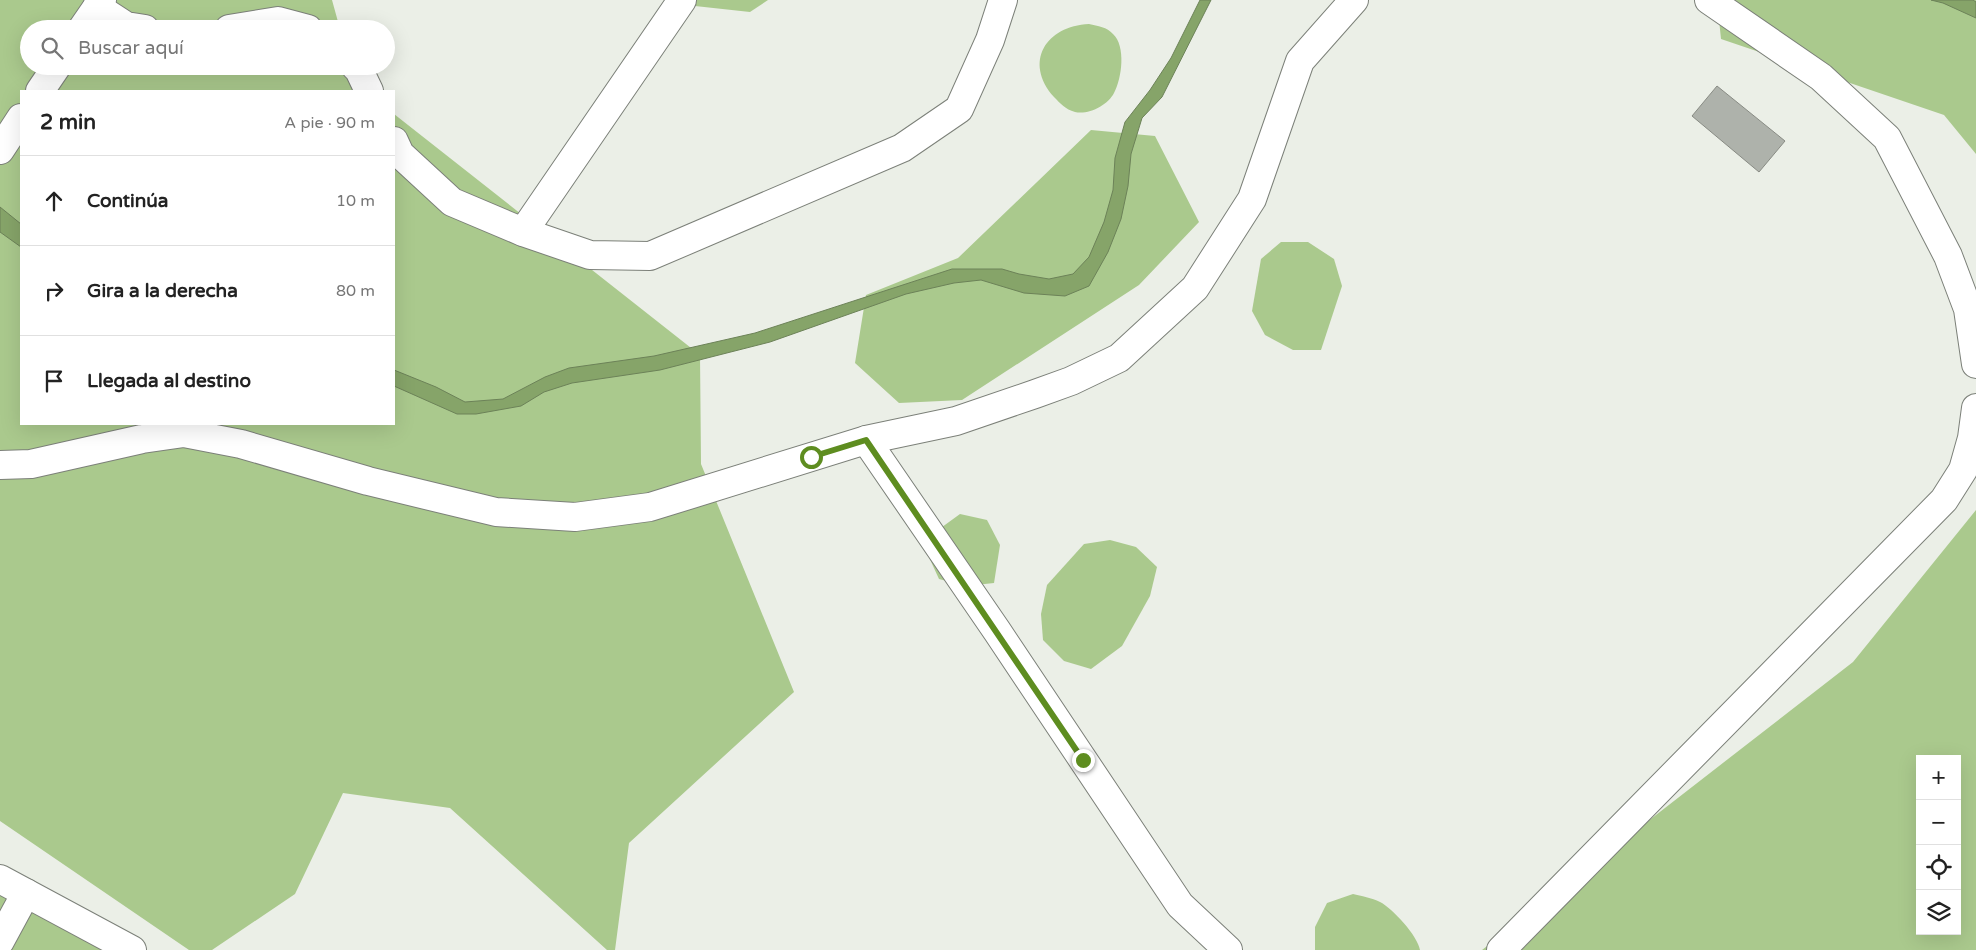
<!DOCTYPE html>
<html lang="es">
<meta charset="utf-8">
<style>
:root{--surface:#fff;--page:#f6f6f6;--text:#222;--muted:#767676;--line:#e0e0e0}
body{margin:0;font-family:"Varela Round",sans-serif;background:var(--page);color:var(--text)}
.controls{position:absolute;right:15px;bottom:15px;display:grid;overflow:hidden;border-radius:0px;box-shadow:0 5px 20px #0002}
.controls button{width:45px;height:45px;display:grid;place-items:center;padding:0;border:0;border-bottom:1px solid var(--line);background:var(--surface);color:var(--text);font:25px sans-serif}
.stop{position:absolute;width:15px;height:15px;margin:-11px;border:4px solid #5e8d20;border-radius:50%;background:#fff}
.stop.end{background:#5e8d20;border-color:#fff;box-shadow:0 1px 5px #0008}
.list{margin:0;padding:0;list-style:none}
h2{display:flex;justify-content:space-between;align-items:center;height:65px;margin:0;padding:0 20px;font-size:21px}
h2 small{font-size:16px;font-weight:400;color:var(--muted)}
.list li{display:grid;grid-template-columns:32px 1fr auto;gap:15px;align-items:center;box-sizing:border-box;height:90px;padding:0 20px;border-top:1px solid var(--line)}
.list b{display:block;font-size:19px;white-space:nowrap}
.list em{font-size:16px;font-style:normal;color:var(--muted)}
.icon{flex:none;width:28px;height:28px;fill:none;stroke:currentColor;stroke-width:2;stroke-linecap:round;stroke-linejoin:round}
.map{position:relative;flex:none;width:1976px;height:950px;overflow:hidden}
.search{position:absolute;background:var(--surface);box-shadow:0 5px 20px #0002;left:20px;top:20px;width:375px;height:55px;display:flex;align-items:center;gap:12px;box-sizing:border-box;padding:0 18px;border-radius:28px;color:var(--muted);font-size:19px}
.panel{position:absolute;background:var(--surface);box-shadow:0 5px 20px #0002;left:20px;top:90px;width:375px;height:335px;border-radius:0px}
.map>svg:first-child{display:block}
.forest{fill:#aac98d;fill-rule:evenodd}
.water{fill:#86a469;stroke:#6c8258}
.building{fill:#aeb2ab;stroke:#888b84}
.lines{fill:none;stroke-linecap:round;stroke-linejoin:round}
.minor-casing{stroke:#7c8079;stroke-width:30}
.minor{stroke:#fff;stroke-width:28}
.route{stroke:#5e8d20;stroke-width:6}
</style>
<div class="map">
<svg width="1976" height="950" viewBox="0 0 1976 950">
<rect width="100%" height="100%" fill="#ebefe7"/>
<g class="forest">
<polygon points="0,0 332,0 340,29 29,29 29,66 352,66 364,91 21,91 21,424 394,424 394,114 700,355 701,464 794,692 629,843 615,950 607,950 450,808 343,793 295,894 212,950 189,950 0,821"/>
<polygon points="689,0 768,0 750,12 695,6"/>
<polygon points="1717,0 1976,0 1976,154 1944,115 1721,39"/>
<path d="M 1089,24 C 1098,26 1107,27 1113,34 C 1126,46 1122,78 1114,93 C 1108,105 1089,115 1075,112 C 1065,109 1061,104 1054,97 C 1023,62 1046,26 1089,24 Z"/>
<polygon points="1091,130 1155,136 1199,222 1139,285 962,400 899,403 855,363 866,295 958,258"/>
<polygon points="1281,242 1308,242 1334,259 1342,286 1321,350 1293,350 1265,335 1252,311 1261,259"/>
<path d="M 1976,510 L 1976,950 L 1482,950 L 1853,662 ZM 1920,759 L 1957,759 L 1957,931 L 1920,931 Z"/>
<polygon points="960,514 987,520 1000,545 994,583 966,586 939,579 928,555 938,530"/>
<polygon points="1110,540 1136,547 1157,567 1150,596 1122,646 1091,669 1064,661 1043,640 1041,614 1047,585 1084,544"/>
<polygon points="0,893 111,950 0,950"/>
<path d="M 1353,894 C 1361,896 1372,898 1380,902 C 1392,908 1418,936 1420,950 L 1315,950 L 1315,927 L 1327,903 Z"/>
</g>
<g class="water">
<polygon points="1200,0 1211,0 1162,97 1142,118 1131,154 1128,186 1121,219 1108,252 1089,286 1065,296 1024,293 981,280 954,283 906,294 770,342 660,370 572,383 544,392 521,406 476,414 457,414 394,386 394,370 436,387 465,402 503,399 545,377 569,368 654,356 755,333 952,269 1002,269 1019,274 1049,279 1073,274 1089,257 1104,222 1113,190 1115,158 1125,122 1150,90 1171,58"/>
<polygon points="1931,0 1973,0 1976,2 1976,18 1943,3"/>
<polygon points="0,207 21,224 21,247 0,232"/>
</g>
<polygon class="building" points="1717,86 1785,141 1759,172 1692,116"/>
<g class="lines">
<defs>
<g id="minor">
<polyline points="1709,0 1821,77 1887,138 1948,256 1968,309 1976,364"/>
<polyline points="97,7 126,26 145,29"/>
<polyline points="82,29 102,0"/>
<polyline points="229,29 278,21 308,29"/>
<polyline points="355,66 359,70 369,91"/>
<polyline points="40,91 57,66"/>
<polyline points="394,141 400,154 452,202 523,232 590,255 650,256 902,148 959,109 990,40 1003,0"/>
<polyline points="0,150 21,118"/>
<polyline points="523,232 682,0"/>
<polyline points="866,440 997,631 1180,905 1228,950"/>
<polyline points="0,465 31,464 142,439 184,433 241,444 368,481 496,512 575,517 650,507 866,440 956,421 1035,394 1071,381 1119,358 1195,288 1252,199 1300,61 1354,0"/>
<polyline points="0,879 132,950"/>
<polyline points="0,941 26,893"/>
<polyline points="1501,950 1944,500 1963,470 1972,438 1976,408"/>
</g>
</defs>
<use href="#minor" class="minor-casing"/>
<use href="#minor" class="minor"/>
</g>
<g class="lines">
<polyline class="route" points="811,457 866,440 1083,760"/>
</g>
</svg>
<div class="controls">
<button>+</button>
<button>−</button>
<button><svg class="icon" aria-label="locate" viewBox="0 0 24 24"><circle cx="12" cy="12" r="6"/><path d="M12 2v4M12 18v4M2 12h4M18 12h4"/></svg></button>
<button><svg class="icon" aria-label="layers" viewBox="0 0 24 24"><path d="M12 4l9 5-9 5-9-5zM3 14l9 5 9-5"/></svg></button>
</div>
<div class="stop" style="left:811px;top:457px"></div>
<div class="stop end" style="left:1083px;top:760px"></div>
<div class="search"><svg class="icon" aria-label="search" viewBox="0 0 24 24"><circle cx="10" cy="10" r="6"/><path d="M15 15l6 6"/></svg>Buscar aquí</div>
<section class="panel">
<h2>2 min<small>A pie · 90 m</small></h2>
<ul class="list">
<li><svg class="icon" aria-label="ahead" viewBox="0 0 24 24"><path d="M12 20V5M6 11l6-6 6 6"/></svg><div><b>Continúa</b></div><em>10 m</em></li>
<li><svg class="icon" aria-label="right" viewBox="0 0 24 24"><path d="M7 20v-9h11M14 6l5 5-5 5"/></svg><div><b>Gira a la derecha</b></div><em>80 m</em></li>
<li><svg class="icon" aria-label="arrive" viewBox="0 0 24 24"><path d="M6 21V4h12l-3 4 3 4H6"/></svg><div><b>Llegada al destino</b></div></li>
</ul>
</section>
</div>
